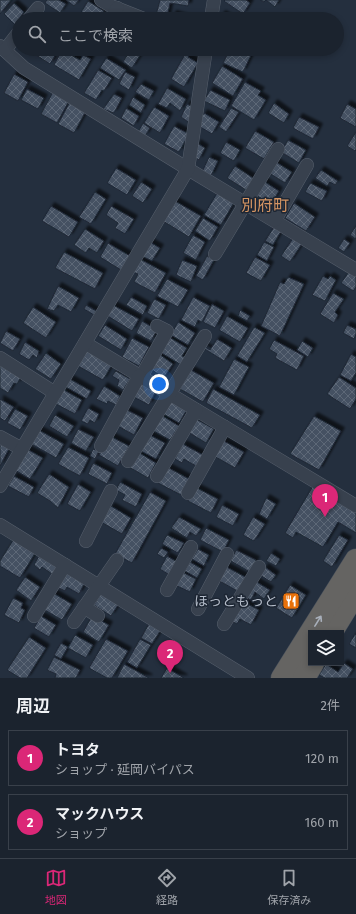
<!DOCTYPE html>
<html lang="ja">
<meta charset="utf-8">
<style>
:root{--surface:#1b232e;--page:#242b36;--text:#f1f3f6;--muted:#a0a4aa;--line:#39404a;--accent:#db2777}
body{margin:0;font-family:"Fira Sans","Noto Sans JP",sans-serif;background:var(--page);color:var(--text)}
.controls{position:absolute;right:12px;bottom:12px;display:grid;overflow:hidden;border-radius:0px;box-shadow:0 2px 6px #0003}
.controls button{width:36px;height:36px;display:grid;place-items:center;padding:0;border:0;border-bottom:1px solid var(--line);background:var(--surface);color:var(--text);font:20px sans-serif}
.you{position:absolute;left:159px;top:384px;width:14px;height:14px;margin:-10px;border:3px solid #fff;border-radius:50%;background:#1a73e8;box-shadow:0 0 0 6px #1a73e833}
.badge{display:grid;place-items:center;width:26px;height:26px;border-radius:50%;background:var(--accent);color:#fff;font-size:13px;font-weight:700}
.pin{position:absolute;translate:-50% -33px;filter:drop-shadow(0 1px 2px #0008)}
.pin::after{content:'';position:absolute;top:21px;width:14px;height:12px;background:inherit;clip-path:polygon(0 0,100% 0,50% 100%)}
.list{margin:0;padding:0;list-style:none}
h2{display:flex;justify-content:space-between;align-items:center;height:52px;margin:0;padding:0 16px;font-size:17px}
h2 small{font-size:13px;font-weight:400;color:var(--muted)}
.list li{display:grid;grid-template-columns:26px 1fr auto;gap:12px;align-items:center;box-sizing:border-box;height:56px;margin:0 8px 8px;padding:0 8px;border:1px solid var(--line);border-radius:0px}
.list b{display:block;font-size:15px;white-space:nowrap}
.list p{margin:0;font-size:13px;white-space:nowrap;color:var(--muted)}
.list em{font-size:13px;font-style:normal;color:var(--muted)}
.icon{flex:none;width:22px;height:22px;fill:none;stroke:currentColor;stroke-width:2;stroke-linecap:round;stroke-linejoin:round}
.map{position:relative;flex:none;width:356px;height:678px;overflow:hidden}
.search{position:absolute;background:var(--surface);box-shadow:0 2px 6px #0003;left:12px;right:12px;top:12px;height:44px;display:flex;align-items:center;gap:10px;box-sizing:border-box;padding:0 14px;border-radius:22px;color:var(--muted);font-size:15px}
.sheet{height:180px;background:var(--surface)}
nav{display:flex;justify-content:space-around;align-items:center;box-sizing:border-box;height:56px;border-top:1px solid var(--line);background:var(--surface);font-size:11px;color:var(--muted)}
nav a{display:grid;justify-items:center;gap:2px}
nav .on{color:var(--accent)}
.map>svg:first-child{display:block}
.building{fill:url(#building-cross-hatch);stroke:#1f2835;filter:url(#shadow)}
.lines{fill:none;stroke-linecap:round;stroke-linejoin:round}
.minor-casing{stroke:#565f6c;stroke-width:14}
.trunk-casing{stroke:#434c59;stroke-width:23}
.minor{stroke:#38414e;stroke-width:13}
.trunk{stroke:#656462;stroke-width:22}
.oneway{stroke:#a8afba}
.labels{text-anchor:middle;stroke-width:3;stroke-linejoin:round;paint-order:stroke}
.poi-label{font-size:14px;fill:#b4bcc9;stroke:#1d2633;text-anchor:end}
.quarter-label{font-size:16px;fill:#d59563;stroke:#1d2633}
</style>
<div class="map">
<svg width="356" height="678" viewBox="0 0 356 678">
<defs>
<pattern id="building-cross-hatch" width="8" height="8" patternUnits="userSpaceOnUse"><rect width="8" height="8" fill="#455162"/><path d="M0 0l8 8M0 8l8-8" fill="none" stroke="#5d6877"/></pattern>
<filter id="shadow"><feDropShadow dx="3.5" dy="-3.5" stdDeviation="1" flood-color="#0009"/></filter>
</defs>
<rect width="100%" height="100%" fill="#242f3e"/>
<g class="building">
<polygon points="0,0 11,0 0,14"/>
<polygon points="47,0 59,0 66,4 60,13 45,3"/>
<polygon points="66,0 79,0 74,6"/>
<polygon points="160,0 189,0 188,6 170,3 167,17 156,15"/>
<polygon points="225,0 246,0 250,3 243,14 224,1"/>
<polygon points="260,0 279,0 275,7 266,0 264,2"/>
<polygon points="88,1 104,11 99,19 88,19 80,14"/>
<polygon points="14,3 24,12 15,25 4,14"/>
<polygon points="173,14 190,19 171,19"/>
<polygon points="222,14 231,19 219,19"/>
<polygon points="36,49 49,49 56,54 50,64 33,53"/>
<polygon points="110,49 125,49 121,55"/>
<polygon points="131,49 144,49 132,68 123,62"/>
<polygon points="159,49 171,49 167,54"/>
<polygon points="188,49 192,51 188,57 198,63 184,87 171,79"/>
<polygon points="230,49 254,49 243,72 223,63"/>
<polygon points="62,50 80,60 83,55 91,59 79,80 54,65"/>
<polygon points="106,58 126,70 119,80 100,68"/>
<polygon points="222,66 243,79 233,96 212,83"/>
<polygon points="98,70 112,78 104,91 102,90 96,100 84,93"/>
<polygon points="125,72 135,77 129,90 119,84"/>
<polygon points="14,74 28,82 18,101 4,93"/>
<polygon points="245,82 261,91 258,95 266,100 254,120 231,106"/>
<polygon points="141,84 154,91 149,100 135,92"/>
<polygon points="167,88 186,99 180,111 170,103 167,108 158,104"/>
<polygon points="27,89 44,98 38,109 21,100"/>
<polygon points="210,90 230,100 225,111 204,101"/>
<polygon points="53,92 69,101 57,123 41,114"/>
<polygon points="114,94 122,98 114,113 103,109"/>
<polygon points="133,97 145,105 141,113 129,105"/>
<polygon points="71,100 87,109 74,133 58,124"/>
<polygon points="274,103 289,114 284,123 268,113"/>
<polygon points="187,104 193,107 191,124 181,117"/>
<polygon points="347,104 356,109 356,127 340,118"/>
<polygon points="154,107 169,116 160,133 144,123"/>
<polygon points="126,108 139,116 134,126 121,118"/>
<polygon points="231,108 239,112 226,132 219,127"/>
<polygon points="204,113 219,122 212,134 197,125"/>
<polygon points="299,117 319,127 313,139 293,128"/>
<polygon points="143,123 150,128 145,136 138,132"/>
<polygon points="174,126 189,134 179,152 164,144"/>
<polygon points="255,131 274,142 264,159 245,148"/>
<polygon points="356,132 356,150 355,151 347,146"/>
<polygon points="288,140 306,150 299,163 281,152"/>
<polygon points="226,142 240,150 234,161 220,153"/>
<polygon points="197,143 205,148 199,160 194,157"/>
<polygon points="209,157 218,161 211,176 202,172"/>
<polygon points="276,162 292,172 285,183 269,173"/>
<polygon points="235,166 253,178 246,190 227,178"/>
<polygon points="116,168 136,180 127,195 107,183"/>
<polygon points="321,170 338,181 335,185 330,182 327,186 315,178"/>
<polygon points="262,180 279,191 271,204 254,194"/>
<polygon points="141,182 152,189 143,203 132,196"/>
<polygon points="310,183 327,191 322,201 305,192"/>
<polygon points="219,190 236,199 221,225 204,215"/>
<polygon points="95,192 106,199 91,224 79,217"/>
<polygon points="175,201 201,216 189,237 163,221"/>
<polygon points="294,203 315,217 306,231 285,218"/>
<polygon points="51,206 78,222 69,237 42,221"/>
<polygon points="111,206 134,219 125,234 115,228 118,223 106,215"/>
<polygon points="203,218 218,227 210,241 195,231"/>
<polygon points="276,224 283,228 273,245 265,241"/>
<polygon points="356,226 356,239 350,235"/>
<polygon points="85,229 104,241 97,253 89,248 86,253 74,245"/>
<polygon points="296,234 305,239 290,262 281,256"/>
<polygon points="193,235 205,242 196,260 183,253"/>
<polygon points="344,239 350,243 344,252 338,248"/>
<polygon points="148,241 160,248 152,261 140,255"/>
<polygon points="264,242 274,247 267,261 257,255"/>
<polygon points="108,243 130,256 121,270 100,257"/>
<polygon points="64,252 103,273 95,289 55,268"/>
<polygon points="207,256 214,260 203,280 196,276"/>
<polygon points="255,257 270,265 261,281 246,273"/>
<polygon points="138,258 166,273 155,293 134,282 138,274 131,271"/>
<polygon points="182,260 197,266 191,282 176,275"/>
<polygon points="351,269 356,272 356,287 353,291 341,283"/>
<polygon points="323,276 328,279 330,276 336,280 325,301 312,295"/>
<polygon points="288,277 304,284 280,336 261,326 280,282 284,284"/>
<polygon points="167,279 188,290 178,307 157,296"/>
<polygon points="58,286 79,298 71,312 58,305 54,311 47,309"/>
<polygon points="333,293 344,299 335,312 338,315 334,323 320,314"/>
<polygon points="131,297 147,306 143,315 126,305"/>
<polygon points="193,297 210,306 202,322 198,320 195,327 181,320"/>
<polygon points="154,299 166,305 159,319 147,313"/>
<polygon points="212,304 224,311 215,328 203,322"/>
<polygon points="86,305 96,311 94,315 84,309"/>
<polygon points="113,305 139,319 132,331 106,315"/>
<polygon points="33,307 56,322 46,338 23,323"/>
<polygon points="240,310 250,316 247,321 238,316"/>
<polygon points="227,316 248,328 240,342 219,330"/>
<polygon points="142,321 157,330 151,341 136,333"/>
<polygon points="178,322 195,333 188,345 171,335"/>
<polygon points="105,325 127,339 121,350 98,336"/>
<polygon points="347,325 356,329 356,334 354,339 343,333"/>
<polygon points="254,327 265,333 247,362 237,356"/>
<polygon points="6,331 20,339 13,351 0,343"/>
<polygon points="169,337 187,348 182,356 188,359 183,366 160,352"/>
<polygon points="132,338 149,347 139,366 122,357"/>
<polygon points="217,339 232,348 224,361 203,348 204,346 210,350"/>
<polygon points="274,340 304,356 297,370 275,358 277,354 269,349"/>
<polygon points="302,341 313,348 308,357 297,350"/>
<polygon points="25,342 39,351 37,358 33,355 29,360 19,354"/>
<polygon points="88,348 113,363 103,380 78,366"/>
<polygon points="46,353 61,364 51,379 35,369"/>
<polygon points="159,354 173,364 164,378 149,368"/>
<polygon points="351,354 356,357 356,373 351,381 340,375"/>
<polygon points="234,359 249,367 234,395 219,387"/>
<polygon points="0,363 21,377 17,384 14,383 8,393 0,388"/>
<polygon points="191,370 214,383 203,402 180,389"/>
<polygon points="116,371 130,379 123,390 117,386 119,380 112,376"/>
<polygon points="339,377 356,388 356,399 350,409 327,394"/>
<polygon points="70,379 91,391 87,399 66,387"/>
<polygon points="139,383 156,391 149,405 132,396"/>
<polygon points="104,386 120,396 116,405 108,401 107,404 96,399"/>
<polygon points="213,389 260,415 252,428 206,403"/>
<polygon points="64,390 82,400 75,414 56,404"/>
<polygon points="171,398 188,408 179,423 162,413"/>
<polygon points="0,399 14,407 5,421 0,418"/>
<polygon points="88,408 99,414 95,423 90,420 88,424 81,421"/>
<polygon points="15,409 28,416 20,430 7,423"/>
<polygon points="127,410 143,418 134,435 118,426"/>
<polygon points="55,415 74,426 67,437 49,426"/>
<polygon points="161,415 179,426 170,440 152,430"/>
<polygon points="314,416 341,431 319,470 290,454"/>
<polygon points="196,419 214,429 206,443 188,432"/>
<polygon points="37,429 64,444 56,458 28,442"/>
<polygon points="78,429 94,437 86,451 71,443"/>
<polygon points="148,434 165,443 156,459 139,450"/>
<polygon points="110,436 129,446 118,466 99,455"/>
<polygon points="222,440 244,452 235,468 214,456"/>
<polygon points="0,442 10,447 0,466"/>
<polygon points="183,444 203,455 196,466 184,459 182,463 175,459"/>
<polygon points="68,447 89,458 80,476 58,464"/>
<polygon points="27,449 43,458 30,479 15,470"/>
<polygon points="93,449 99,451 95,459 90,456"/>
<polygon points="138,452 156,463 148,478 129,467"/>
<polygon points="93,463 112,473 107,484 88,474"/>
<polygon points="167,467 191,480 183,496 158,483"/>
<polygon points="49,474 69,487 58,508 50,501 37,493"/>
<polygon points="14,476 34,487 29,497 8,486"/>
<polygon points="120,482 142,494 136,507 122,500 125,495 116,490"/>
<polygon points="78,484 91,492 80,511 67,504"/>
<polygon points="313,486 356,512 356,533 338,522 323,547 296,532 293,538 285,533"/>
<polygon points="195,487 218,499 211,513 188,501"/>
<polygon points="150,492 166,501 132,563 115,554"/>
<polygon points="266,498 276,504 267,519 259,514"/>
<polygon points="222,505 239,514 233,526 216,517"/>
<polygon points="111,506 131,518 122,534 101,522"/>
<polygon points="179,517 201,529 196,536 190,532 187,538 171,528"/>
<polygon points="253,517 265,524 254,541 243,535"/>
<polygon points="206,528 229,540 223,552 200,540"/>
<polygon points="167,535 184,543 178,553 162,544"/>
<polygon points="339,535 348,540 332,567 323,561"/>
<polygon points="15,537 37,550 20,578 0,566 0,561"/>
<polygon points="161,548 168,552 164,558 157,554"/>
<polygon points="198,549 209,555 204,566 192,559"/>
<polygon points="236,550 256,560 250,572 231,561"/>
<polygon points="41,552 59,563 52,574 42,567 40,570 34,565"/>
<polygon points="271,553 280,559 276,566 266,561"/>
<polygon points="167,556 179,563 171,576 160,569"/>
<polygon points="190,562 202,569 197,578 185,571"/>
<polygon points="223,565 247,578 239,592 216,579"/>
<polygon points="265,567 276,575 271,582 260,575"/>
<polygon points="67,570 86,580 79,594 67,587 65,591 57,587"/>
<polygon points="182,572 196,579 190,592 175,585"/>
<polygon points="25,577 40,587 31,601 16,590"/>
<polygon points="255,581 270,590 264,599 255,592 251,600 245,597"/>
<polygon points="290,585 306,595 292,618 276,608"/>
<polygon points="103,591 120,602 111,616 94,605"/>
<polygon points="53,593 72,604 62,620 43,609"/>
<polygon points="13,598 23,603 21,608 25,610 19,623 4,615"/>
<polygon points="242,601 259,610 251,625 240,619 237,624 231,621"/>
<polygon points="41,616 56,625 49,637 34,628"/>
<polygon points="92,616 109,625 99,642 83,632"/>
<polygon points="150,622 162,628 152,644 141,638"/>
<polygon points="355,634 356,635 356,648 349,644"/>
<polygon points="75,635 93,645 86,658 68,648"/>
<polygon points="29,637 46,648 27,678 20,678 7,670"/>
<polygon points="106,639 128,651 112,678 107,678 89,668"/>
<polygon points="140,639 151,645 137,668 127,662"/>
<polygon points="61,643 68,647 61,659 54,655"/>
<polygon points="54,657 80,670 76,678 55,678 56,674 47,670"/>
<polygon points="344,663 353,669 347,678 325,678 319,675 326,664 338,672"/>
<polygon points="124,664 149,678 117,678"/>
<polygon points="167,668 184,678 161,678"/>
</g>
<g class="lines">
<defs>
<g id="minor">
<polyline points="101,0 111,6 144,19"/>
<polyline points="29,19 38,8"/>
<polyline points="111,19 117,8"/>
<polyline points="211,19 214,0"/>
<polyline points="0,46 24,68 188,169 356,270"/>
<polyline points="5,50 19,32"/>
<polyline points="275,220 307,165"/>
<polyline points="215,254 278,149"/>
<polyline points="85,343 356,506"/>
<polyline points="0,358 55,393"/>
<polyline points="141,377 167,331 157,326"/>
<polyline points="0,437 22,449"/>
<polyline points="101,446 139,376"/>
<polyline points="128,461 205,336"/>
<polyline points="157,476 196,410"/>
<polyline points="0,486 188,169 206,49"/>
<polyline points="188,493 225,427"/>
<polyline points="0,525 248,678"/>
<polyline points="86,541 111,491"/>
<polyline points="167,590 191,547"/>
<polyline points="84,607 98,616"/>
<polyline points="198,609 227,554"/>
<polyline points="34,616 65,565"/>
<polyline points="74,622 117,560"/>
<polyline points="224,624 259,567"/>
</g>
<g id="trunk">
<polyline points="331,633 356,592"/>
<polyline points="282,678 356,560"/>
<polyline points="304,678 313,663"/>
</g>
</defs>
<use href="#minor" class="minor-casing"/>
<use href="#trunk" class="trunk-casing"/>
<use href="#minor" class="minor"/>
<use href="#trunk" class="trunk"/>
</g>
<defs><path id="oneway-shaft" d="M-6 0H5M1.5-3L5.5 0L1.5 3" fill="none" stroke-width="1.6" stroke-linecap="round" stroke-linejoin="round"/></defs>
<use class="oneway" href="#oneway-shaft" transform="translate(318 621) rotate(-58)"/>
<defs>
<symbol id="restaurant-square" viewBox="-11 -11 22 22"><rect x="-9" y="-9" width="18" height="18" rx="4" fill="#e8710a" stroke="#1d2633"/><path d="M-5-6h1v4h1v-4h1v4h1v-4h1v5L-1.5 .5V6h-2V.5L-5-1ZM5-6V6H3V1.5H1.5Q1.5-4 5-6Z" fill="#fff"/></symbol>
</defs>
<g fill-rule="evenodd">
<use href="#restaurant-square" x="281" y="591" width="20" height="20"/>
</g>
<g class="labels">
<g class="poi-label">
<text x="278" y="606">ほっともっと</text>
</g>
<g class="quarter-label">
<text x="265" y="211">別府町</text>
</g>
</g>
</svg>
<div class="controls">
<button><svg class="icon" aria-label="layers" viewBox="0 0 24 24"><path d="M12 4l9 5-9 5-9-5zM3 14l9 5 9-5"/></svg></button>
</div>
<div class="you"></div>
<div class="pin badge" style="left:325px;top:517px">1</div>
<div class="pin badge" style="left:170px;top:673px">2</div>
<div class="search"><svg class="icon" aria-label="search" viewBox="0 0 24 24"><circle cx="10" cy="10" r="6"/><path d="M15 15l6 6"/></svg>ここで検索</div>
</div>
<section class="sheet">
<h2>周辺<small>2件</small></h2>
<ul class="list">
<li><span class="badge">1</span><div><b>トヨタ</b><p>ショップ · 延岡バイパス</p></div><em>120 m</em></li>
<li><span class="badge">2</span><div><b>マックハウス</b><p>ショップ</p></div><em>160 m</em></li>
</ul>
</section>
<nav>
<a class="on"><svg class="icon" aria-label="map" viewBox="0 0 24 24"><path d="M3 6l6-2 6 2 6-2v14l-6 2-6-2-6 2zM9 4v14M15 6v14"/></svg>地図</a>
<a><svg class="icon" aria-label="directions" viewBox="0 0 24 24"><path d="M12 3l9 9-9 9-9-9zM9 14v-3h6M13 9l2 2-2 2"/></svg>経路</a>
<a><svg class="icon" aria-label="saved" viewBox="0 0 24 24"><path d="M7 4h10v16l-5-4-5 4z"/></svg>保存済み</a>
</nav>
